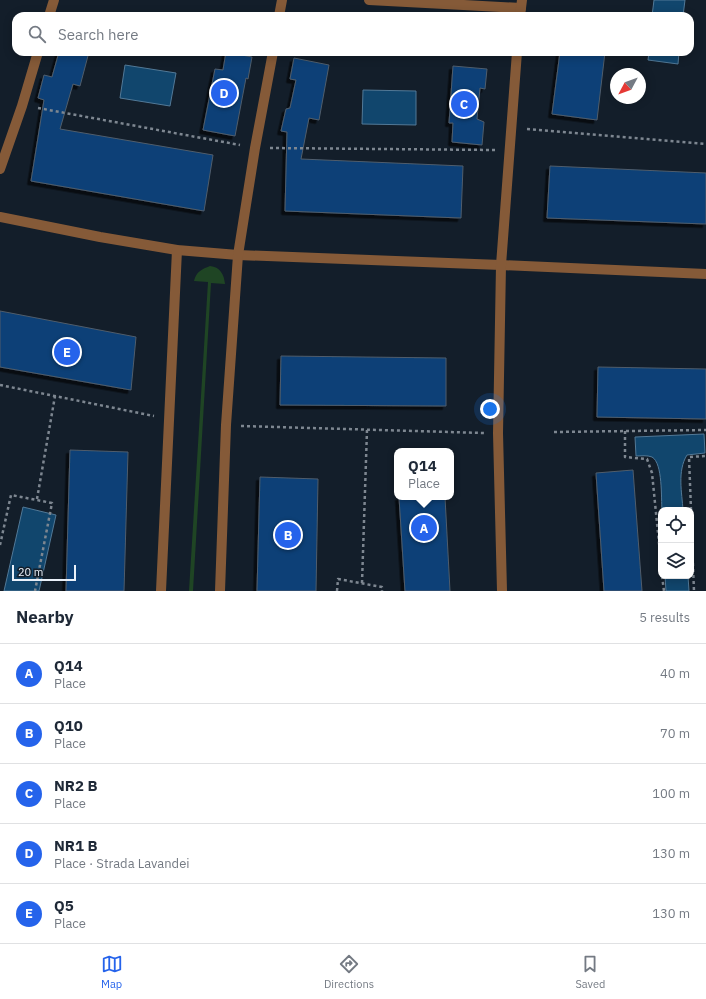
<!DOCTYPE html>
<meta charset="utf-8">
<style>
:root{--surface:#fff;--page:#f2f2f3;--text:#1f2937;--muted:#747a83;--line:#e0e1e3;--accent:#2563eb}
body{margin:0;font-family:"IBM Plex Sans",sans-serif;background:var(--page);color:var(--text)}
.controls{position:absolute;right:12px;bottom:12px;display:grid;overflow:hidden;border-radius:8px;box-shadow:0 2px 10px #0003}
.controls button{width:36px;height:36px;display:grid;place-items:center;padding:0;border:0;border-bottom:1px solid var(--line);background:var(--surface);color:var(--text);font:20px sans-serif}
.compass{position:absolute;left:610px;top:68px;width:36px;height:36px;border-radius:50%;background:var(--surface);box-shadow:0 2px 10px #0003;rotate:229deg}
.scale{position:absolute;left:12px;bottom:10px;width:64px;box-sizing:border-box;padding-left:4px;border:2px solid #eaf1fa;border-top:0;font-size:11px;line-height:14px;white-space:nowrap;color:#eaf1fa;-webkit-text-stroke:3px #131e2a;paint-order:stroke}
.you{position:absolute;left:490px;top:409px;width:14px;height:14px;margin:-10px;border:3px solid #fff;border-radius:50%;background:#1a73e8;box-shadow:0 0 0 6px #1a73e833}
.badge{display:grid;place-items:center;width:26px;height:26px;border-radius:50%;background:var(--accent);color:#fff;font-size:13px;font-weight:700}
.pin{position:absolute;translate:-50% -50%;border:2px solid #fff;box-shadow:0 1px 4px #0006}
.popup{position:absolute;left:394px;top:448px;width:60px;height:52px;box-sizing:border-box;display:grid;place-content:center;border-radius:8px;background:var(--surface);filter:drop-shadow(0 1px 3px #0005);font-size:13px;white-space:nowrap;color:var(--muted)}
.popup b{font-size:15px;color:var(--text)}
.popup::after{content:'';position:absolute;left:50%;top:100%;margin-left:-8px;border:8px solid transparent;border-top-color:var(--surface)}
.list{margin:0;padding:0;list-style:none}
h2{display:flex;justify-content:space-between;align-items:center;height:52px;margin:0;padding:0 16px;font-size:17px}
h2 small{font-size:13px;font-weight:400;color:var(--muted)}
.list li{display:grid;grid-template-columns:26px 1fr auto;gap:12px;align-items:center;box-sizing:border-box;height:60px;padding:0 16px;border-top:1px solid var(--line)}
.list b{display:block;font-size:15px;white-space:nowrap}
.list p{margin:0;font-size:13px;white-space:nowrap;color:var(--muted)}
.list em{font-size:13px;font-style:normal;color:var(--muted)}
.icon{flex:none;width:22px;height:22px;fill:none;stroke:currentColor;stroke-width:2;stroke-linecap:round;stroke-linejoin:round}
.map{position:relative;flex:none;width:706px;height:591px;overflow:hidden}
.search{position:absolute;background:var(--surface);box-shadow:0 2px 10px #0003;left:12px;right:12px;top:12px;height:44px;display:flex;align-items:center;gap:10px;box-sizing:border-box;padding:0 14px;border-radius:12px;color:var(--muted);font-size:15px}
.sheet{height:352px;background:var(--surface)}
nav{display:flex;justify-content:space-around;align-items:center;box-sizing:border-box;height:56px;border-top:1px solid var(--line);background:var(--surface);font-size:11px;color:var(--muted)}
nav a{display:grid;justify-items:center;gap:2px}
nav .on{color:var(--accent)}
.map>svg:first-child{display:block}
.green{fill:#1f4524}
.water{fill:#11466d;stroke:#527997}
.building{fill:#0a4177;stroke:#505d6c;filter:url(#shadow)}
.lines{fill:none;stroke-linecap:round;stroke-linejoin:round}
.path{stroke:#7e8791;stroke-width:2.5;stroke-dasharray:3 3;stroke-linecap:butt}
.minor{stroke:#855a38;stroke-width:10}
</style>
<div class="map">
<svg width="706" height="591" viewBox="0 0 706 591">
<defs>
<filter id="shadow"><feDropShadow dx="-3.5" dy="3.5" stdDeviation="0" flood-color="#0009"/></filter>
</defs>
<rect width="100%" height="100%" fill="#131e2a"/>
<path class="green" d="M 210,266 C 220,267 224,274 225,284 L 211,283 L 193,591 L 189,591 L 208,282 L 194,281 C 196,272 202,269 210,266 Z"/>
<g class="water">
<polygon points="654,0 685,0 683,16 652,16"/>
<polygon points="649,52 679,52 678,64 648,60"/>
<polygon points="125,65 176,73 170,106 120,98"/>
<polygon points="363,90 416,91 416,125 362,124"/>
<path d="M 704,434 L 705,453 L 687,455 C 677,471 682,493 683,510 L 662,510 C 661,499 663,463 652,457 C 647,455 641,456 636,456 L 635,437 Z"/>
<polygon points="23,507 56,515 39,591 4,591"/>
<polygon points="665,576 688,576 689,591 666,591"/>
</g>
<g class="building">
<polygon points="59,52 89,52 80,86 73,84 60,129 213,155 204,211 31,181 44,100 38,98 44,75 52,77"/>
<polygon points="226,52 252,57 248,79 246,78 235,136 203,130 215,69 223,70"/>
<polygon points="560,52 605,52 597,120 552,114"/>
<polygon points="294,58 329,65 319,120 309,118 301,159 463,166 461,218 285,211 287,132 281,131 286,109 290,108 296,80 290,79"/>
<polygon points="453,66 487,69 485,89 480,88 477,119 484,122 482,145 452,142 453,123 449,123"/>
<polygon points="550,166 706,173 706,224 547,218"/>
<polygon points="0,311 136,337 131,390 0,367"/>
<polygon points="281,356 446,358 446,406 280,405"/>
<polygon points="598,367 706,369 706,419 597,417"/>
<polygon points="70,450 128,452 124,591 66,591"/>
<polygon points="633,470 642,591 604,591 596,473"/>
<polygon points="260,477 318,479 316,591 257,591"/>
<polygon points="399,497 445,497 450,591 405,591"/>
</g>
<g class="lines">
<g class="path">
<polyline points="38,108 240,145"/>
<polyline points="527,129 706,144"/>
<polyline points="270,148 495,150"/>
<polyline points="0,385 154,416"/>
<polyline points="241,426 484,433"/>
<polyline points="625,431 625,457 647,459 652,473 661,563"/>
<polyline points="554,432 706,430"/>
<polyline points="37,499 55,396"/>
<polyline points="691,510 689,457 706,456"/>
<polyline points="691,515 694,591"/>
<polyline points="0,545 11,495 52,503 35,591"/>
<polyline points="662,576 664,591"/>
<polyline points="362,583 367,430"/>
<polyline points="337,591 338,579 382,587 382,591"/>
</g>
<g class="minor">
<polyline points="369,0 521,8"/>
<polyline points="49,16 54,0"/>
<polyline points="279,16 282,0"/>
<polyline points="520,16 522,0"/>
<polyline points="0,169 22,106 38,52"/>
<polyline points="0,217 100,237 177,250 238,255 501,265 706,274"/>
<polyline points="161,591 177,250"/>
<polyline points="220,591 226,425 238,255 255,148 273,52"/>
<polyline points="502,591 498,433 501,265 517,52"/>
</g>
</g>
</svg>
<div class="controls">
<button><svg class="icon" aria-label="locate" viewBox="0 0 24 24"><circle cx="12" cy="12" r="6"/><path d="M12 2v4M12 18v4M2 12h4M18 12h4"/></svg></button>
<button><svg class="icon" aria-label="layers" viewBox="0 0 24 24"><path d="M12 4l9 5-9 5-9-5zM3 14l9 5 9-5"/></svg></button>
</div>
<svg class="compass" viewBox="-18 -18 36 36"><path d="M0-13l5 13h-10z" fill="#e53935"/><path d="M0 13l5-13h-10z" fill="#747a83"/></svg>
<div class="scale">20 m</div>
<div class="you"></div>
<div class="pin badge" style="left:424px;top:528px">A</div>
<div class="popup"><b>Q14</b>Place</div>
<div class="pin badge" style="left:288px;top:535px">B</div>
<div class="pin badge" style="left:464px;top:104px">C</div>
<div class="pin badge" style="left:224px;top:93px">D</div>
<div class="pin badge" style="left:67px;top:352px">E</div>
<div class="search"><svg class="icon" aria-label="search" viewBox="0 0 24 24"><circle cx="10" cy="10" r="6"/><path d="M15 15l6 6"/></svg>Search here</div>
</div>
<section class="sheet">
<h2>Nearby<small>5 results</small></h2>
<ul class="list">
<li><span class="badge">A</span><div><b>Q14</b><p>Place</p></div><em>40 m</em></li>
<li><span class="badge">B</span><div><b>Q10</b><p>Place</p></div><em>70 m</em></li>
<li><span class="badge">C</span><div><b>NR2 B</b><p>Place</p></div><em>100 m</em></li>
<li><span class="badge">D</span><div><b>NR1 B</b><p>Place · Strada Lavandei</p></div><em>130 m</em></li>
<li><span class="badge">E</span><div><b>Q5</b><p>Place</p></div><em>130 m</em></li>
</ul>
</section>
<nav>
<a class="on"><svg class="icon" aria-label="map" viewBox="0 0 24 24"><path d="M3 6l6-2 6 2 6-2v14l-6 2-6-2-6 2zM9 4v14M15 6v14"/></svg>Map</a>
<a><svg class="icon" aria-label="directions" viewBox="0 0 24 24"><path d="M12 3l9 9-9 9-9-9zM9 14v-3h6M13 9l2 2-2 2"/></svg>Directions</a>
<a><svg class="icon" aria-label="saved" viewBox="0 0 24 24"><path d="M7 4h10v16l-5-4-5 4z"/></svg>Saved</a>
</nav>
